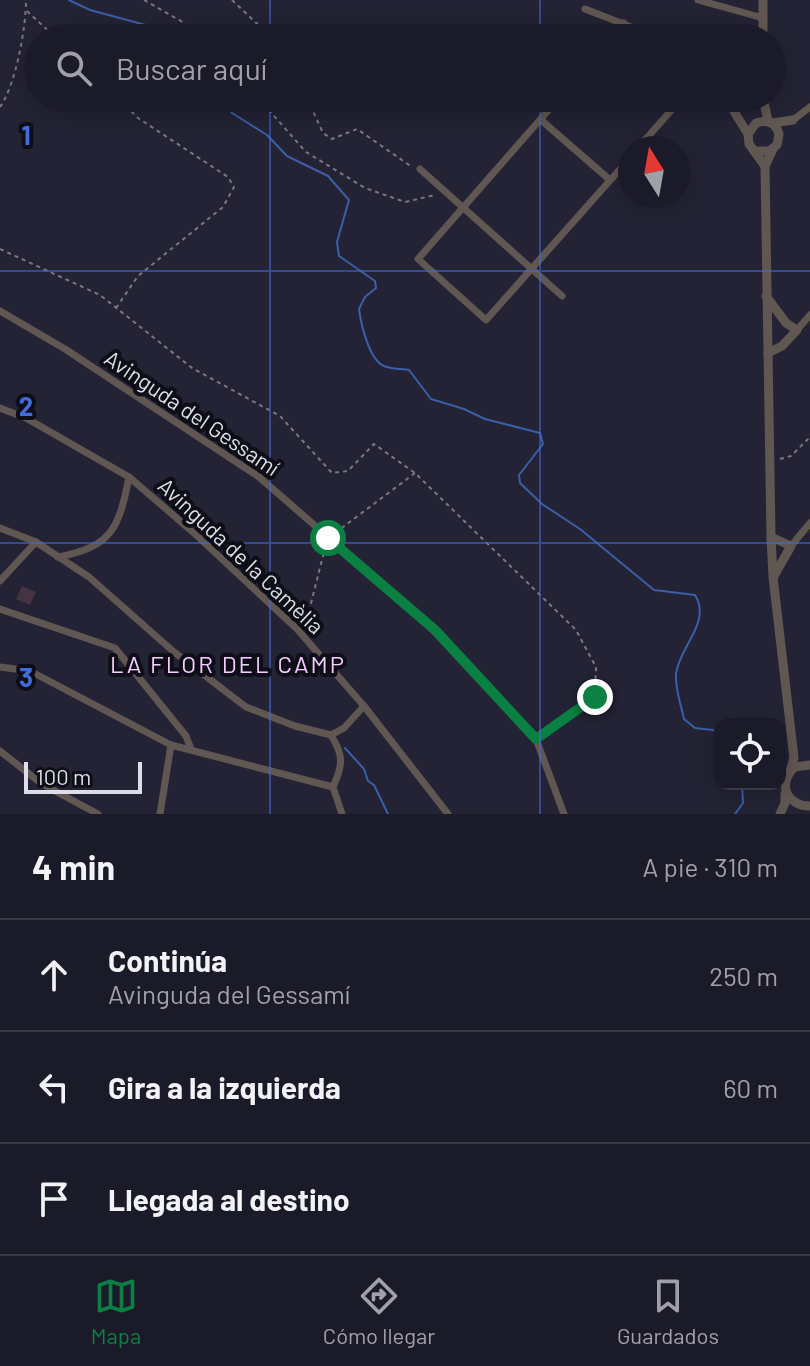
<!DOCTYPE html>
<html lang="es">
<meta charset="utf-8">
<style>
:root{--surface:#1b1a28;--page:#282734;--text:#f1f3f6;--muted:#a0a1a8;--line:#393845;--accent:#0b8043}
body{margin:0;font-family:Barlow,sans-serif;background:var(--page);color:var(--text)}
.controls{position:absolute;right:24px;bottom:24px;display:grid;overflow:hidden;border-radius:16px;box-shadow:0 4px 20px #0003}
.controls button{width:72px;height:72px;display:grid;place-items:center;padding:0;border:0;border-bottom:2px solid var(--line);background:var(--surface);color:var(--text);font:40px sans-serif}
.compass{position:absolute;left:618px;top:136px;width:72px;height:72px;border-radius:50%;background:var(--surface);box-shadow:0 4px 20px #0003;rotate:349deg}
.scale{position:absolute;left:24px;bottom:20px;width:118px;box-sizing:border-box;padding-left:8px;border:4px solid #dedeea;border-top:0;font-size:22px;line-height:28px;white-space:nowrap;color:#dedeea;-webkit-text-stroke:6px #0e0e16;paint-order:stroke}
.stop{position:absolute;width:24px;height:24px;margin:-18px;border:6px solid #0b8043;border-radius:50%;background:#fff}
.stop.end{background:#0b8043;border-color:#fff;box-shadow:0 2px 8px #0008}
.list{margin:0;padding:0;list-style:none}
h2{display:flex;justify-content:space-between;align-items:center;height:104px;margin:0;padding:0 32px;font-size:34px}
h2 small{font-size:26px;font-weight:400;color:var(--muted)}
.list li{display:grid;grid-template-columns:52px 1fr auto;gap:24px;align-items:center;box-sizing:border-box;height:112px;padding:0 32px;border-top:2px solid var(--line)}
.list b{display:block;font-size:30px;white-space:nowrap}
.list p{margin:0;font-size:26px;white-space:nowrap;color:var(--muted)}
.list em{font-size:26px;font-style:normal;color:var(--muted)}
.icon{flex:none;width:44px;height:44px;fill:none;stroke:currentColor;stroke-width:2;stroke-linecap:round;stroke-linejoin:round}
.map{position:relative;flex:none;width:810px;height:814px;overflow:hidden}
.search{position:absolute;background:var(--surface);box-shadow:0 4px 20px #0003;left:24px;right:24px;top:24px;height:88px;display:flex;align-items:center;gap:20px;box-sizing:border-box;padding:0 28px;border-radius:44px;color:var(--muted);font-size:30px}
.sheet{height:440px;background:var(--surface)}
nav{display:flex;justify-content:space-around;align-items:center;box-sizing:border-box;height:112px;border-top:2px solid var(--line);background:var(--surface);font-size:22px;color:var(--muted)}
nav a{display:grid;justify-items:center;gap:4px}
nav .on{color:var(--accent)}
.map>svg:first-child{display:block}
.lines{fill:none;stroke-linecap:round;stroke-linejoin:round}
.stream{stroke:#3a5fa7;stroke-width:2}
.building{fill:#443340}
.path{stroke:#787787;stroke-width:2;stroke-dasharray:4 4;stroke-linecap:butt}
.minor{stroke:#615752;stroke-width:7}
.tertiary{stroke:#615752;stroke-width:9}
.route{stroke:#0b8043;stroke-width:10}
.grid{fill:none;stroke:#446bdc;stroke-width:2;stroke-opacity:0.55}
.labels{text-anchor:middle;stroke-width:8;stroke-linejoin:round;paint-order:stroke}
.street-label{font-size:22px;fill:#dedeea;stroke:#0e0e16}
.neighbourhood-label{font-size:24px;letter-spacing:2px;fill:#f4ccff;stroke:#0e0e16}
.grid-label{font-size:26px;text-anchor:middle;font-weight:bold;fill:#446bdc;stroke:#0e0e16;stroke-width:8;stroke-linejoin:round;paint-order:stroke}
</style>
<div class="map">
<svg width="810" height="814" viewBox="0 0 810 814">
<rect width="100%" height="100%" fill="#242335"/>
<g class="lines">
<g class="stream">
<polyline points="69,0 90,10 194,38"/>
<path d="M 222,98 L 232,113 L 267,135 L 287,156 L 328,176 L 349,200 L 337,242 L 339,256 L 375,281 L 376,288 L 365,297 L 359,309 C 361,324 369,360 384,366 C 391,369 401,369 409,370 L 431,399 L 464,409 L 485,419 L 540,433 L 543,444 L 519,475 L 520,483 L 542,504 L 580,529 L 654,590 L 695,595 C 712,622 679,647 676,674 C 675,689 681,705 684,719 L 695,728 L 713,730 L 720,734"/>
<polyline points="345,748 364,769 368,781 374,785 388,814"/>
<polyline points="735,814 743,803 742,784"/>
</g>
</g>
<polygon class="building" points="22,586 36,592 30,605 16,599"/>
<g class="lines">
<g class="path">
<polyline points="144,0 181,21 201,38"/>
<polyline points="232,0 272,38"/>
<polyline points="27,11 56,38"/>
<polyline points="258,98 306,152 365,188 405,202 435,195"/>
<polyline points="307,98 323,133 332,139 357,129 412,167"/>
<path d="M 0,107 C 16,84 26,28 26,0"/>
<polyline points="0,249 100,295 192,368 280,416 332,473 348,471 374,444 415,473 576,630 596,667 595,697 542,735"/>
<polyline points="116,308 138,276 223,207 234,187 228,177 138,118 118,98"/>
<polyline points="780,459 791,456 810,437"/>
<polyline points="335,533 415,473"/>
<polyline points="305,627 326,544"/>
</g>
<g class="minor">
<polyline points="698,0 763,18"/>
<polyline points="585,9 644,32 651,38"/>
<polyline points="611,38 624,23"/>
<polyline points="559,98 418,259 486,320 630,158"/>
<polyline points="721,98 735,113"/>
<polyline points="541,120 610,180"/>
<polyline points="793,120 810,107"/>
<polyline points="638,148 682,98"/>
<polyline points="420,169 562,296"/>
<polyline points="0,311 65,349 259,477 435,630 536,739 564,814"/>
<polyline points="797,330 810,315"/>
<polyline points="0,408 26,418 129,477 194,533 297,629 364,706 448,814"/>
<polyline points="0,528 36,542 89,577 174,652 246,707 295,726 331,735 344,728 364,706"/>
<polyline points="791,546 810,523"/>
<path d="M 58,557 C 112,547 119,528 129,477"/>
<polyline points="0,581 36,542"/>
<polyline points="0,609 115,648 186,736 191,749"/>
<polyline points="0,667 30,671 171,745 333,787"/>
<path d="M 331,735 C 344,756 343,765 333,787 L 342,814"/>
<polyline points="0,751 42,784 98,814"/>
<polyline points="160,814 171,745"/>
</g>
<g class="tertiary">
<polyline points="763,0 763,38"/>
<polyline points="763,98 768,121"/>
<polyline points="735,113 748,134"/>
<polyline points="772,123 793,120"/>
<polyline points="773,149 765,166 771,537 773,577 794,758 790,772"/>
<path d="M 756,151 L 769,151 L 777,145 L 779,134 C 776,123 767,119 756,123 L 748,134 L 749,144 L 765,166"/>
<polyline points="766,296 786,323 797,330 782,346 768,353"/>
<polyline points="771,537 791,546 774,576"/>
<path d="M 810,765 L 795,767 C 777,783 786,806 810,806"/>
<polyline points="780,814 785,803 785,794"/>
</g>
</g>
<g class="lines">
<polyline class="route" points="328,538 435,630 536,739 595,697"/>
</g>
<path class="grid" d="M 270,0 L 270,38M 540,0 L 540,38M 270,98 L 270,814M 540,98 L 540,814M 0,271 L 810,271M 0,543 L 810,543"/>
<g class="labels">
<g class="street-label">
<text transform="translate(192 413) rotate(34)" y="8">Avinguda del Gessamí</text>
<text transform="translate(241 556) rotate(43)" y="8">Avinguda de la Camèlia</text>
</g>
<g class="neighbourhood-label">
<text x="228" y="673">LA FLOR DEL CAMP</text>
</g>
</g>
<g class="grid-label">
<text x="26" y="145">1</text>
<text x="26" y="416">2</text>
<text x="26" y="687">3</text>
</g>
</svg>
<div class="controls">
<button><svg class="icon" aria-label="locate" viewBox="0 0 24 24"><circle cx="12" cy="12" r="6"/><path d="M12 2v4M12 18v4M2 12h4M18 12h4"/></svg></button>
</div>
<svg class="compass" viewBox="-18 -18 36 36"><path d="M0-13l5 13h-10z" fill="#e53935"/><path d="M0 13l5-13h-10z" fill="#a0a1a8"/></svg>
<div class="scale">100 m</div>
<div class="stop" style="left:328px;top:538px"></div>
<div class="stop end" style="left:595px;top:697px"></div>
<div class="search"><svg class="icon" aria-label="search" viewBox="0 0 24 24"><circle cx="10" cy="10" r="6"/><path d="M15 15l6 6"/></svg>Buscar aquí</div>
</div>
<section class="sheet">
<h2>4 min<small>A pie · 310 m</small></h2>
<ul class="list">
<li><svg class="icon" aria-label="ahead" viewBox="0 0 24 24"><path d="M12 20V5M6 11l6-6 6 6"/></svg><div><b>Continúa</b><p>Avinguda del Gessamí</p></div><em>250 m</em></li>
<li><svg class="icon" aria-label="left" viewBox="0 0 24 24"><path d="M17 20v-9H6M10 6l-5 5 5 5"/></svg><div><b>Gira a la izquierda</b></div><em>60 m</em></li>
<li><svg class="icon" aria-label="arrive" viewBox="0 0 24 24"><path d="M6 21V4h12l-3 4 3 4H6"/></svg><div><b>Llegada al destino</b></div></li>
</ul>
</section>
<nav>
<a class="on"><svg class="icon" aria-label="map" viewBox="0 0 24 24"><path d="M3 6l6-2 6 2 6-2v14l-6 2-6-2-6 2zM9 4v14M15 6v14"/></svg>Mapa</a>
<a><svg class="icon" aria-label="directions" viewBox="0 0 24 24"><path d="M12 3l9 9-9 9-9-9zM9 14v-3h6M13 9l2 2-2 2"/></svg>Cómo llegar</a>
<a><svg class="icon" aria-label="saved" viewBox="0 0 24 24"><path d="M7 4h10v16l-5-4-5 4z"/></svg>Guardados</a>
</nav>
